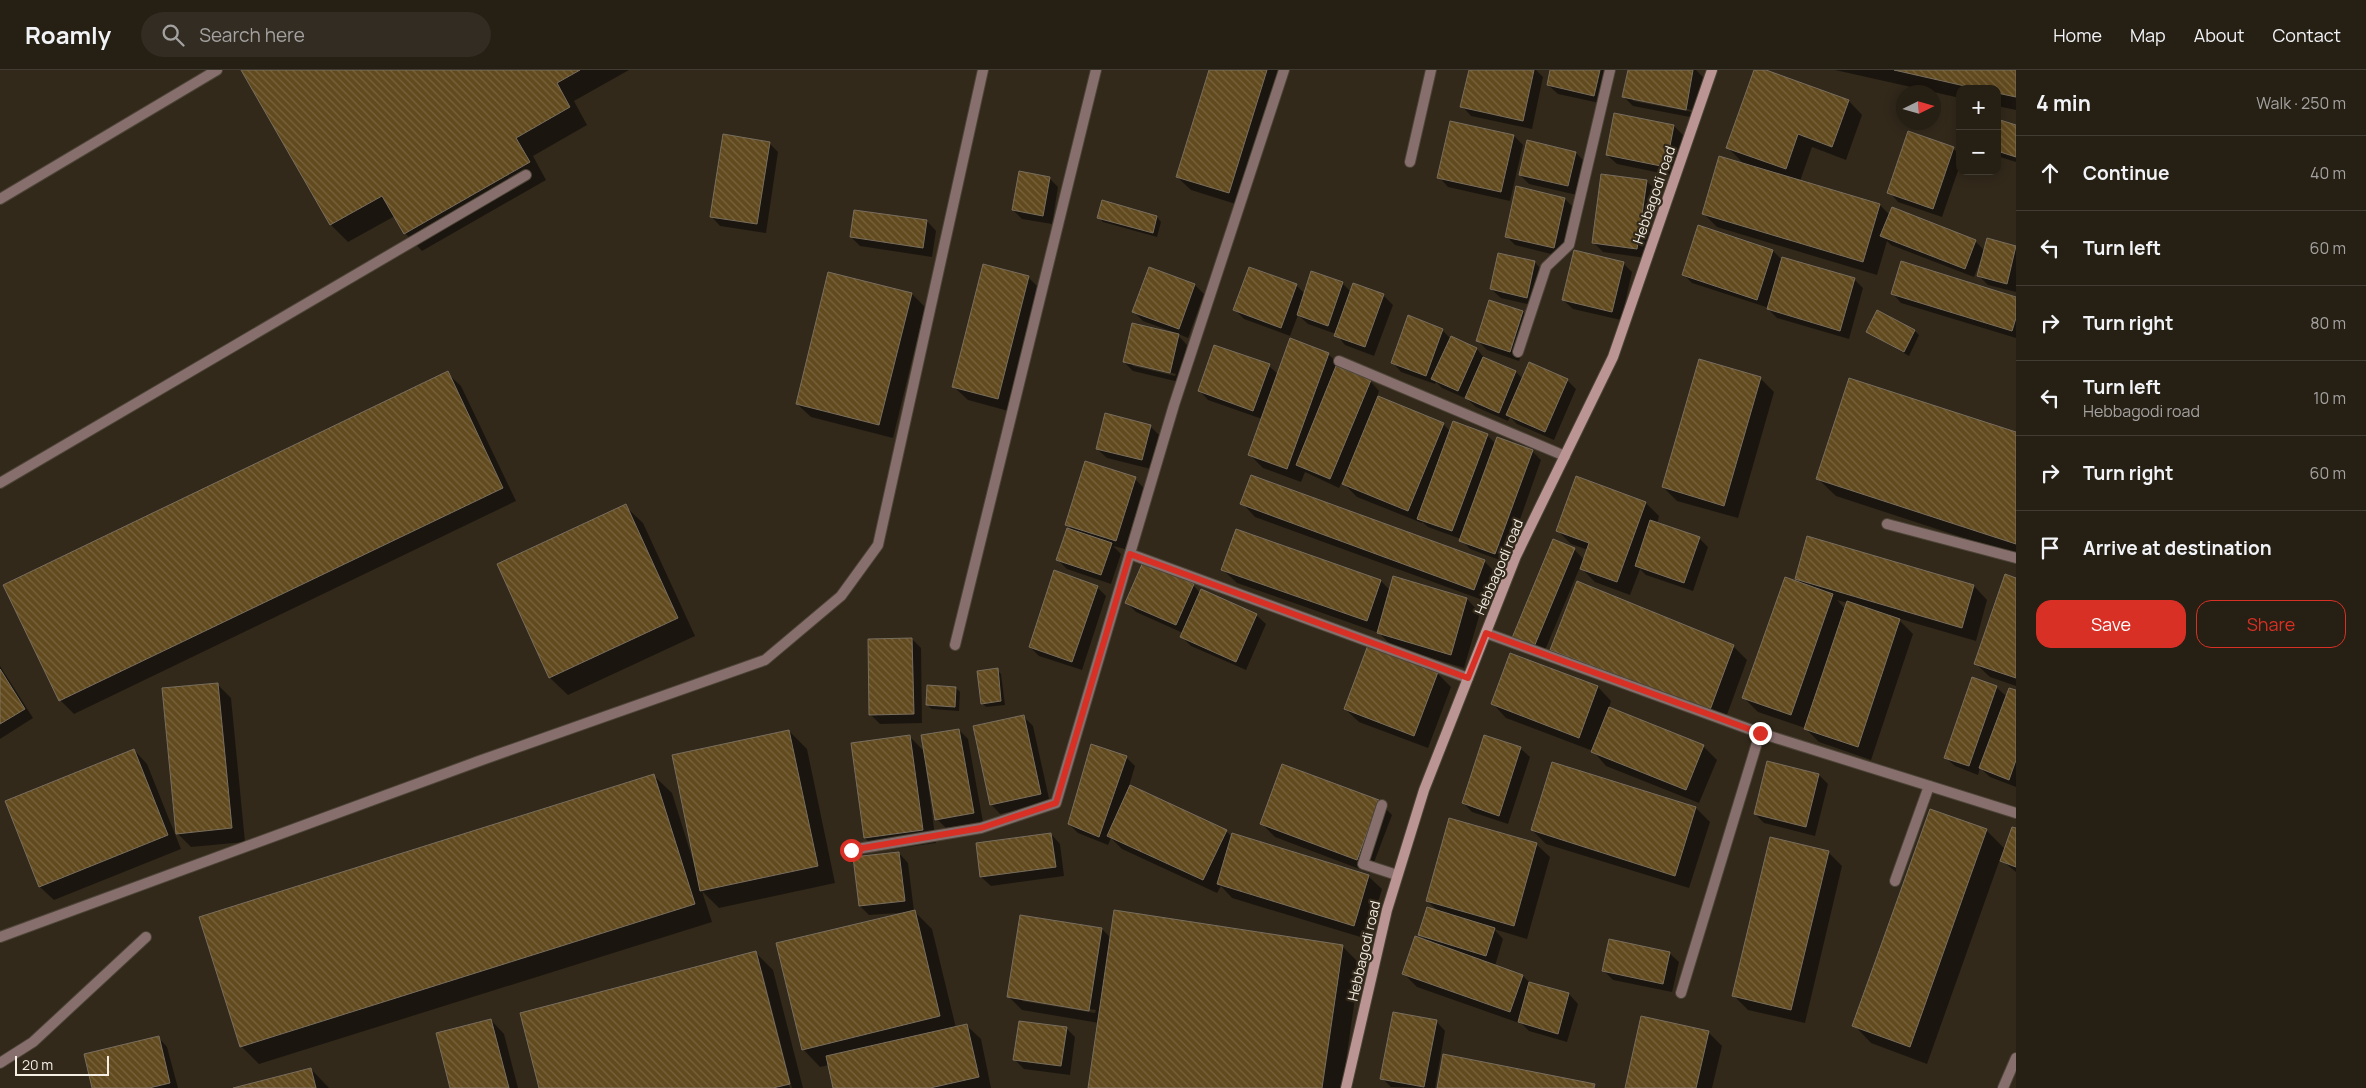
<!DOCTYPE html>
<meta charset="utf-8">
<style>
:root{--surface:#261f14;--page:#322c22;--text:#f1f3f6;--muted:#a4a2a0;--line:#423d34;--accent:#d93025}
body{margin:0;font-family:Manrope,sans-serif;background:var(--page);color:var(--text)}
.controls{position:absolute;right:15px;top:15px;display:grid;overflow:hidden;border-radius:10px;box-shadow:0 2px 12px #0003}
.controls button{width:45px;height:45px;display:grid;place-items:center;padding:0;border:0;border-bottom:1px solid var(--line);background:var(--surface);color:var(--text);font:25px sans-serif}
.compass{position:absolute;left:1896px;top:15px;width:45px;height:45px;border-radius:50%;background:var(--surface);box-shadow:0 2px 12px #0003;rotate:85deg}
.scale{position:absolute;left:15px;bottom:12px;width:94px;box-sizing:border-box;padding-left:5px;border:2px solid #f4eee4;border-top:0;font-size:14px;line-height:18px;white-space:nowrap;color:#f4eee4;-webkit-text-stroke:4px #32291b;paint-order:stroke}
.stop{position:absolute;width:15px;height:15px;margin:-11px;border:4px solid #d93025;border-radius:50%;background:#fff}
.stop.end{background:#d93025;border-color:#fff;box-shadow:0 1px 5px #0008}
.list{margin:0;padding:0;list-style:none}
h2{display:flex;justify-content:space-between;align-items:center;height:65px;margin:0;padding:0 20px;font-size:21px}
h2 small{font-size:16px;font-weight:400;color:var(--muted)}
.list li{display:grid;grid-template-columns:32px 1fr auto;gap:15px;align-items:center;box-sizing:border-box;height:75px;padding:0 20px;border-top:1px solid var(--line)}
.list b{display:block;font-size:19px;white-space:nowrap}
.list p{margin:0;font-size:16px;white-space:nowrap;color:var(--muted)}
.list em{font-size:16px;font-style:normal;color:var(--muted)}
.actions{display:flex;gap:10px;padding:15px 20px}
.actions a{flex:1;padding:11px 0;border:1px solid var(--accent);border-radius:15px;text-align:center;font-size:18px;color:var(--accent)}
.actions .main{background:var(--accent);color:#fff}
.icon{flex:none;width:28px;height:28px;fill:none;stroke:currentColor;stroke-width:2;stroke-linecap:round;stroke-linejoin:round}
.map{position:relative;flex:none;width:2016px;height:1018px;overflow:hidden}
header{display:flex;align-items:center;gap:30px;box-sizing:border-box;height:70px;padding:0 25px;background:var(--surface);border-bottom:1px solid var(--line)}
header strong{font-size:24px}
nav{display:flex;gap:28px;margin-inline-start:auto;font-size:18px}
.search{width:350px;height:45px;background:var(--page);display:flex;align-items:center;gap:12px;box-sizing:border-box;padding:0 18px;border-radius:28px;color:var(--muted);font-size:19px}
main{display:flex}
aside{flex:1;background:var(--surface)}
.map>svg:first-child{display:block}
.shadow{fill:#0007;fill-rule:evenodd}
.building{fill:url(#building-back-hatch);stroke:#786e5e}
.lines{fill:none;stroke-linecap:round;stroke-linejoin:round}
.lane-casing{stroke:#4d4537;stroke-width:12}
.street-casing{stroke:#4d4537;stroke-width:12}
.secondary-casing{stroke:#4d4537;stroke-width:12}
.lane{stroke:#876f6e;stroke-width:10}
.street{stroke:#876f6e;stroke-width:10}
.secondary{stroke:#bb9593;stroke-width:10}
.route{stroke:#d93025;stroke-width:6}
.labels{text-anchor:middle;stroke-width:4.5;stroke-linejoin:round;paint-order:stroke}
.street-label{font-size:14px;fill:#f4eee4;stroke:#32291b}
</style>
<header>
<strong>Roamly</strong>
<div class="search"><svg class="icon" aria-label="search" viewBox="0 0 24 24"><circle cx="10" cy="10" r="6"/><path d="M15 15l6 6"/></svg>Search here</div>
<nav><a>Home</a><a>Map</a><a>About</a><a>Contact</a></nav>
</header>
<main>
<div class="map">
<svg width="2016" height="1018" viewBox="0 0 2016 1018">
<defs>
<pattern id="building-back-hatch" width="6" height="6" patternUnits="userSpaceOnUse" patternTransform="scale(1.25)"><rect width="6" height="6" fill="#624a1f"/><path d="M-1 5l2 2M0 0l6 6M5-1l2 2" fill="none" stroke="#79643f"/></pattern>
</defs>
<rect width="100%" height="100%" fill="#32291b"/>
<g class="shadow">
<polygon points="243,0 629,0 574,31 587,55 533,86 546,110 422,181 405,163 395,146 348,172 331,155"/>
<polygon points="1210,0 1280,0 1242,136 1191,120 1177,107"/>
<polygon points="1470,0 1536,0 1543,7 1532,59 1471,46 1462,36"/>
<polygon points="1552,0 1611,0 1604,34 1558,24 1548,15"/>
<path d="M 1629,0 L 1696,0 L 1703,7 L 1695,48 L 1633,36 L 1624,27 ZM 1633,28 L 1692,40 L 1692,42 L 1633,31 Z"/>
<polygon points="1755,0 1762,0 1849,31 1862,45 1846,90 1812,77 1800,111 1880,135 1890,145 1975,171 1985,181 1988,170 2016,178 2016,222 1988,215 1979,206 1983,190 1981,189 1974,207 1891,175 1887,171 1877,205 1717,157 1703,143 1745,95 1728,78"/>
<polygon points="1835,0 2016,0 2016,40 1997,36 1997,19 1960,19 1960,28"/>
<polygon points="1615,44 1674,56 1683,65 1675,106 1617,94 1607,85"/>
<polygon points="1997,51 2016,57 2016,92 1997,86"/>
<polygon points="1514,66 1523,75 1510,131 1448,117 1439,107"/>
<polygon points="769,73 778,82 766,163 720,156 711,146"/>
<polygon points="1953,78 1960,85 1960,95 1942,147 1898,132 1889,122"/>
<polygon points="1576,83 1585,92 1577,125 1529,114 1520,105"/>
<polygon points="1049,108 1058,117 1052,154 1022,149 1013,140"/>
<polygon points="1646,111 1656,120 1646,188 1603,182 1593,172"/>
<polygon points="1565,129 1574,138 1563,187 1515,175 1506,166"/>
<polygon points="1103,132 1157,147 1161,152 1157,167 1103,152 1099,148"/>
<polygon points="855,141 927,151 936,161 932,187 860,176 851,167"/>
<polygon points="1699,156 1773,181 1782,190 1854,209 1863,218 1849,269 1777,248 1766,237 1692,213 1683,204"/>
<polygon points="1534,192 1544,202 1536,236 1501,228 1491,219"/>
<polygon points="1623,193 1632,202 1621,250 1573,239 1563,230"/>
<path d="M 1149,198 L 1195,215 L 1204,224 L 1188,268 L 1176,263 L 1187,275 L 1179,312 L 1133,301 L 1124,292 L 1176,263 L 1143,251 L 1134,242 ZM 1133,293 L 1176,304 L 1175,306 L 1133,296 Z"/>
<polygon points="1028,207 1042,221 1012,342 968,330 954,317"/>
<polygon points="1342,213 1351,222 1383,225 1393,235 1374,286 1345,275 1336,264 1308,254 1298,245 1290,266 1244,249 1235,240 1296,215 1305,224"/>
<polygon points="1892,223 2016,228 2016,268 1901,233"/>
<polygon points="912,224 925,237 893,368 811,347 797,334"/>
<polygon points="1523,242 1532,251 1519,291 1487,280 1478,271"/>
<polygon points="1442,260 1451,269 1477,279 1485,289 1516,302 1523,309 1567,310 1576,319 1554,370 1517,354 1510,347 1508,351 1476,337 1467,329 1442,318 1436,312 1435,314 1401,302 1392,292"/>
<polygon points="1915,261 1919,265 1909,286 1867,262"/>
<polygon points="1328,284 1342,297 1341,300 1370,311 1379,321 1377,327 1443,354 1450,361 1487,365 1495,373 1532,381 1541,390 1505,492 1470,479 1461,469 1428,457 1422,452 1422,453 1357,427 1342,412 1339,418 1305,402 1301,412 1263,398 1249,384 1262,349 1208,330 1199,320 1269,296 1278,304"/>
<polygon points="447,303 461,316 516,431 74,644 60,630"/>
<polygon points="1760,308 1774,322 1738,448 1677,431 1663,417"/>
<polygon points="1150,356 1159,365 1151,399 1107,388 1097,379"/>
<polygon points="2016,364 2016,485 1836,426 1818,409"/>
<polygon points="1135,409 1144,418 1125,479 1113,476 1121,484 1111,514 1067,499 1058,490 1073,461 1067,455"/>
<polygon points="1242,433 1484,491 1498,505 1488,532 1255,447"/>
<polygon points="1646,433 1659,446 1657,454 1699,468 1708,477 1693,521 1646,505 1640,499 1630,525 1595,512 1580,497 1543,585 1523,577 1574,479 1584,490 1588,480 1571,474 1558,461"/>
<polygon points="625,436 643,453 695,566 568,625 550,608 498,495"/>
<path d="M 1808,468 L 1974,516 L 1987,530 L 1976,571 L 1897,548 L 1913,564 L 1871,690 L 1819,672 L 1805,658 L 1758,642 L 1744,628 L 1803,515 L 1797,509 ZM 1837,530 L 1847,533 L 1845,539 Z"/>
<polygon points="1223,500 1381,511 1390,520 1467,529 1480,543 1464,598 1392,576 1379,563 1237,513"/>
<polygon points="2016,509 2016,616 1990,607 1976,594"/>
<polygon points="1577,513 1733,576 1747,590 1724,653 1565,593 1551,579"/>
<polygon points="1193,515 1200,523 1256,545 1266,554 1246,600 1191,576 1182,567 1183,563 1136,542 1127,533"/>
<polygon points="1097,517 1106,526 1082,600 1039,586 1030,577"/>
<polygon points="912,569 921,578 922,653 880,654 870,644"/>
<polygon points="1511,584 1598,617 1611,631 1609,638 1703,676 1717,690 1699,733 1606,696 1593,681 1506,648 1493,634"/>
<polygon points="0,596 33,648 0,669"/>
<polygon points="997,600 1001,604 1005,635 986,637 982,633"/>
<polygon points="1437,603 1451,617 1428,678 1359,652 1345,639"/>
<polygon points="217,614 231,628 245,772 191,777 177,763"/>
<polygon points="1996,617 2007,627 2016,622 2016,717 1990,707 1980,698 1978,705 1955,696 1945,687"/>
<polygon points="956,618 960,622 959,641 932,639 927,635"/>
<polygon points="1024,647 1033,656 1050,733 1000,744 991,734"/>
<polygon points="959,660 968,669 983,752 946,758 937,749 928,699 926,699 936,773 879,781 865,768 909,666 925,682"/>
<polygon points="789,661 807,679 835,813 719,838 702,821 712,852 259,994 241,976 654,706 672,723 695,797 696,796"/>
<polygon points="1520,678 1530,687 1508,754 1472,742 1463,733"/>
<polygon points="134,680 147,694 181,779 54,830 40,817 7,732"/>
<polygon points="1126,687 1135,696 1129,716 1226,761 1232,767 1368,806 1382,819 1367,869 1232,828 1221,816 1217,823 1122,779 1111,768 1108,775 1078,763 1069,754"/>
<polygon points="1553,693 1696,738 1710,752 1689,818 1546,774 1532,760"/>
<polygon points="1819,705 1828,714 1815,766 1764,753 1755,744"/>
<polygon points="1378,731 1392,745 1370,803 1275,767 1262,754"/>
<polygon points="1986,760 2006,780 2016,760 2016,802 2000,789 1927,994 1871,973 1854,955"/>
<polygon points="1051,764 1060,774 1064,806 991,816 981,807"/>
<polygon points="1536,774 1550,787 1527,869 1494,859 1503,869 1495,896 1523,906 1531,914 1569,924 1578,934 1567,972 1529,961 1522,954 1417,917 1403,903 1428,872 1420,864 1439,842 1427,831"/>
<polygon points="1828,782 1842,796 1805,953 1748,940 1734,926"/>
<polygon points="899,783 908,793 914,841 932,859 956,958 967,956 981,969 991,1018 834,1018 829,995 820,997 803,979 912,842 869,845 860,836"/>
<path d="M 1021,846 L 1102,859 L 1112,869 L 1342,876 L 1360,894 L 1342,1018 L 1090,1018 L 1099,953 L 1022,940 L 1008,926 ZM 1022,928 L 1096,940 L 1095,943 L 1022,931 Z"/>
<polygon points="755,882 773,900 803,1018 792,1018 762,901 760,901 790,1018 541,1018"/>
<polygon points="1669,883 1679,892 1672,922 1613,910 1603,900"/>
<polygon points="491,950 504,964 518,1018 451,1018"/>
<polygon points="1436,951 1445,961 1435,1018 1391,1017 1382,1008"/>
<polygon points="1066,958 1075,967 1070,1005 1024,999 1015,990"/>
<polygon points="1708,962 1722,976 1712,1018 1627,1018"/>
<polygon points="158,967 167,977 178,1018 93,1018"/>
<polygon points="311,999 329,1018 238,1018"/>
</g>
<g class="building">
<polygon points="241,0 580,0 557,13 570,37 516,68 530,92 404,164 382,126 330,155"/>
<polygon points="1209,0 1267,0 1229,123 1176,107"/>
<polygon points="1469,0 1534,0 1523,51 1460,37"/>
<polygon points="1550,0 1600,0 1594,26 1547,15"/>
<polygon points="1628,0 1693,0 1686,40 1622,27"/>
<polygon points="1754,0 1766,0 1849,30 1832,77 1798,64 1786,99 1726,78"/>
<polygon points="1894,0 2016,0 2016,27 1997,23 1997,19 1978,19"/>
<polygon points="1614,43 1674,55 1666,97 1606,85"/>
<polygon points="1997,49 2016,55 2016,87 1997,81"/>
<polygon points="1450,51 1514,65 1501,122 1437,108"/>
<polygon points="1908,61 1954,77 1933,139 1887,123"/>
<polygon points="723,64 770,72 757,154 710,147"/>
<polygon points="1527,70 1576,82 1568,116 1519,105"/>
<polygon points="1719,86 1880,134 1863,192 1702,144"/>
<polygon points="1019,101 1050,107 1043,146 1012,140"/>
<polygon points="1601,104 1647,110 1637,179 1592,173"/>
<polygon points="1516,116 1565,128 1554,178 1505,167"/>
<polygon points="1102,130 1157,146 1153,163 1097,148"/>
<polygon points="1892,137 1976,170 1965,199 1880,166"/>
<polygon points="854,140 927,150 923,178 850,167"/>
<polygon points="1698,155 1773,180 1757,230 1682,205"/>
<polygon points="1987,168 2016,176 2007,214 1977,206"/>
<polygon points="1574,180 1624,192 1612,242 1562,230"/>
<polygon points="1498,183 1535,191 1527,228 1490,219"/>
<polygon points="1782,187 1855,208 1840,261 1767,239"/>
<polygon points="1901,191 2016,227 2016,248 2012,261 1891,224"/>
<polygon points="983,194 1029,206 998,329 952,317"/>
<polygon points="1149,197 1195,214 1179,259 1132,242"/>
<polygon points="1249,197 1297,214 1281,258 1233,240"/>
<polygon points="1311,201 1343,212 1328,256 1297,245"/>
<polygon points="828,202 912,223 879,355 796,334"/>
<polygon points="1353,213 1384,224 1365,277 1334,266"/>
<polygon points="1489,230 1523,241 1510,282 1476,271"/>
<polygon points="1877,240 1915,260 1904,282 1866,262"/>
<polygon points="1408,245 1443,259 1426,306 1391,293"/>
<polygon points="1132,253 1179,264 1170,303 1123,292"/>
<polygon points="1451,266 1477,278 1458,321 1431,309"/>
<polygon points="1290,268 1329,283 1287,399 1248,385"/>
<polygon points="1214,275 1270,294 1253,341 1198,321"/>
<polygon points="1483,287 1516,301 1499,343 1465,328"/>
<polygon points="1699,289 1761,307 1724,436 1662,417"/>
<polygon points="1529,292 1568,309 1545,362 1506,345"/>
<polygon points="1336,296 1371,310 1330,409 1296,395"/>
<polygon points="448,301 503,418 59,631 3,515"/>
<polygon points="1849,308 2016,362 2016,474 1816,409"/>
<polygon points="1378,326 1444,353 1408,441 1342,414"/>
<polygon points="1105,343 1151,355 1142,390 1096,379"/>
<polygon points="1453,351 1488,364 1452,461 1417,449"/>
<polygon points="1497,367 1533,380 1495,484 1459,471"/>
<polygon points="1085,391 1136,407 1116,471 1065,455"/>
<polygon points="1251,405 1485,490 1474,520 1240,434"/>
<polygon points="1576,406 1646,432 1617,512 1580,499 1589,473 1556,461"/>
<polygon points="626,434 678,548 549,608 497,494"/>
<polygon points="1650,450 1700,467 1684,513 1635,496"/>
<polygon points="1067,458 1112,473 1101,505 1056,490"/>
<polygon points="1236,459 1381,510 1367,551 1221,500"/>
<polygon points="1807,466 1974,515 1962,558 1795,509"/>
<polygon points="1553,469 1575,478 1534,577 1512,568"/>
<polygon points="1143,492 1194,514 1176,555 1125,533"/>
<polygon points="1054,500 1098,516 1072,592 1029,577"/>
<polygon points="2005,504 2016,508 2016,608 1974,594"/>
<polygon points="1393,506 1467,528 1451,585 1377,563"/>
<polygon points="1785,507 1833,524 1791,645 1742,628"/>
<polygon points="1577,511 1734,575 1710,640 1550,580"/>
<polygon points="1201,519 1257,544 1236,592 1180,567"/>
<polygon points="1847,531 1900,549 1858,677 1804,659"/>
<polygon points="912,568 914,644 869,645 868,569"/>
<polygon points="1368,575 1438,602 1414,666 1344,639"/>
<polygon points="1510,583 1598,616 1579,668 1491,634"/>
<polygon points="998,598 1001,631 981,634 977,601"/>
<polygon points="0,599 25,639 0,654"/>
<polygon points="1972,607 1997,616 1969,696 1944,688"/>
<polygon points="218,613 232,758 176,764 162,618"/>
<polygon points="927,615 956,617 955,637 926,635"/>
<polygon points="2009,618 2016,620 2016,690 2009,710 1979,698"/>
<polygon points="1609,637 1704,675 1686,720 1591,682"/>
<polygon points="1024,645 1041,724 990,735 973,656"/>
<polygon points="959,659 974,743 935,750 921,665"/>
<polygon points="789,660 818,796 700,821 672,685"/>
<polygon points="910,665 923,760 864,768 851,673"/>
<polygon points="1484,665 1521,677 1499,746 1462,733"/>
<polygon points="1091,674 1127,686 1099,767 1068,754"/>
<polygon points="134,679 168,765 39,817 5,731"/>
<polygon points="1767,691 1819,704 1806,757 1754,744"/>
<polygon points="1552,692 1696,737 1675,806 1531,760"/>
<polygon points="1282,694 1379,730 1357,790 1260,754"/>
<polygon points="654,704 695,834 240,977 199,847"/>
<polygon points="1130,715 1227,760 1203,810 1107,766"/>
<polygon points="1930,739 1987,759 1910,977 1852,956"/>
<polygon points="1449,748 1537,773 1514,856 1426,831"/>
<polygon points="2012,757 2016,758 2016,797 2000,791"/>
<polygon points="1051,763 1056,797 980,807 976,773"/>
<polygon points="1232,763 1369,805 1354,856 1217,814"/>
<polygon points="1770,767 1829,781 1791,940 1732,926"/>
<polygon points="899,782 905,831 859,836 853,787"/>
<polygon points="1427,837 1495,858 1486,886 1418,865"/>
<polygon points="915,840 940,946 802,980 776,873"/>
<polygon points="1114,840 1343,875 1322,1018 1088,1018"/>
<polygon points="1020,845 1102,858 1089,941 1007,927"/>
<polygon points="1415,866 1523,905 1510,942 1402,904"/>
<polygon points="1609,869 1670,882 1663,914 1602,901"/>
<polygon points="756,881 790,1014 773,1018 539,1018 520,943"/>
<polygon points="1529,912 1569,923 1558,964 1518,952"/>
<polygon points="1393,942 1437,950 1424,1017 1380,1009"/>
<polygon points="1641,946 1709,961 1696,1018 1625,1018"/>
<polygon points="491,949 509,1018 450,1018 436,963"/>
<polygon points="1019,951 1067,957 1061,996 1013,990"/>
<polygon points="967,954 979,1007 930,1018 833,1018 826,986"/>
<polygon points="159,966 170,1013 149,1018 92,1018 84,984"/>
<polygon points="1443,984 1595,1014 1594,1018 1437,1018"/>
<polygon points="311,998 316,1018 233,1018"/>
</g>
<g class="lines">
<defs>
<g id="lane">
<polyline points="0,129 217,0"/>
<polyline points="0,413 526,105"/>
<polyline points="1887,454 2016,488"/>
<polyline points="1382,735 1363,794 1397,805"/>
<polyline points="0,867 479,691 765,590 841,526 878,475 983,0"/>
<polyline points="0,993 33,972 146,867"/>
</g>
<g id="street">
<polyline points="1410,92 1431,0"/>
<polyline points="1518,282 1546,197 1569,175 1610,0"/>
<polyline points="1339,291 1565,386"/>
<polyline points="1130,484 1468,608"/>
<polyline points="1486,563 1760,663"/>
<polyline points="955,575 1096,0"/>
<polyline points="851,780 981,758 1056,733 1174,335 1284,0"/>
<polyline points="1895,811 1929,716"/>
<polyline points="1681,923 1760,663 2016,743"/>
<polyline points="2003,1018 2016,988"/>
</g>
<polyline id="secondary" points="1346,1018 1387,840 1424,720 1516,486 1613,287 1712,0"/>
</defs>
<use href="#lane" class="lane-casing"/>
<use href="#street" class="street-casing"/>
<use href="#secondary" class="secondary-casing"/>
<use href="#lane" class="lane"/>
<use href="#street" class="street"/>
<use href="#secondary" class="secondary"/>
</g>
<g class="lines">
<polyline class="route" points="851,780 981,758 1056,733 1130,484 1468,608 1486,563 1760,663"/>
</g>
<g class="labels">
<g class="street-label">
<text transform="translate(1654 125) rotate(-71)" y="5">Hebbagodi road</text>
<text transform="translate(1499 497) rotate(-67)" y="5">Hebbagodi road</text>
<text transform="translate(1364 881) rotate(-77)" y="5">Hebbagodi road</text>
</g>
</g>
</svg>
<div class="controls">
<button>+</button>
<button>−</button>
</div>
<svg class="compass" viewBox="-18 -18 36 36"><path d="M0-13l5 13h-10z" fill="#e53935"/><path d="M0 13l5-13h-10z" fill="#a4a2a0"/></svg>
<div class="scale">20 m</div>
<div class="stop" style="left:851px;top:780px"></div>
<div class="stop end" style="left:1760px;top:663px"></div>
</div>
<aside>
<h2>4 min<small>Walk · 250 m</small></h2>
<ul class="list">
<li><svg class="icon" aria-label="ahead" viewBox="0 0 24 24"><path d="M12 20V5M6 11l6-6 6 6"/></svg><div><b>Continue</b></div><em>40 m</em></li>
<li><svg class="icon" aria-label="left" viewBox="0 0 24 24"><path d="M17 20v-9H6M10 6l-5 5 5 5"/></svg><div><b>Turn left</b></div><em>60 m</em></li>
<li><svg class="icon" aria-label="right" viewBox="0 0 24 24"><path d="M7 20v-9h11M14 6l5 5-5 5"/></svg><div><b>Turn right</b></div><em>80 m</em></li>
<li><svg class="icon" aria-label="left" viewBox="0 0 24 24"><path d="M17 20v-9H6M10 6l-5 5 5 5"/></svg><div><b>Turn left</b><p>Hebbagodi road</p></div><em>10 m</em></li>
<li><svg class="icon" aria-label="right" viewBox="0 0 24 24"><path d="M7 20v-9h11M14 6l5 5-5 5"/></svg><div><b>Turn right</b></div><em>60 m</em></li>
<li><svg class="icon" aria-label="arrive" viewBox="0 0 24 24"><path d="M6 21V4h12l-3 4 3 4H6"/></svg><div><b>Arrive at destination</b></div></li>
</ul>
<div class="actions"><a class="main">Save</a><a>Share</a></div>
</aside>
</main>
